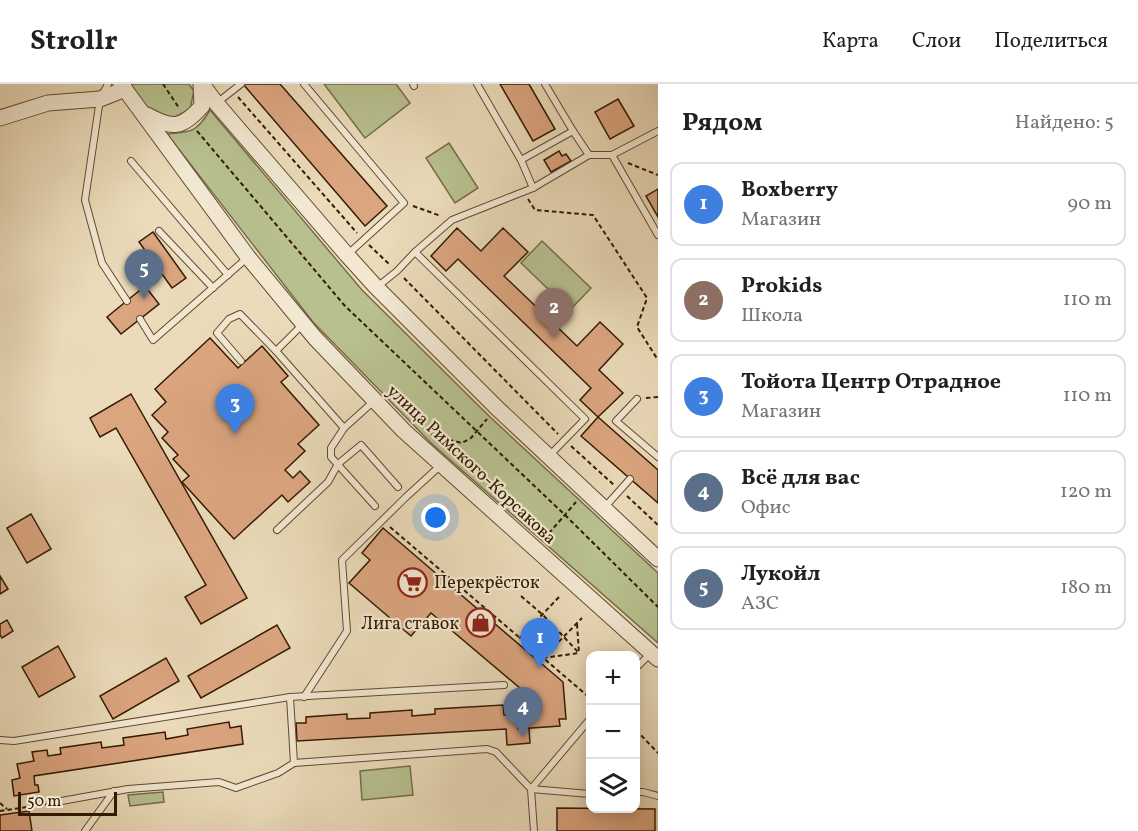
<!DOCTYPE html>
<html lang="ru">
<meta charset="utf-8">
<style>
:root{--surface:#fff;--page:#f6f6f6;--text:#202124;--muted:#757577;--line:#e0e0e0;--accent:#8f2418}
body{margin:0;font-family:Vollkorn,serif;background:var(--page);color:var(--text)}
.controls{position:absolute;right:18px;bottom:18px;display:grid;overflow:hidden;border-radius:12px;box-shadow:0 3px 15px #0003}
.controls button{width:54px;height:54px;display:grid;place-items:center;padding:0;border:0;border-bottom:2px solid var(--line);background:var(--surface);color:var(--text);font:30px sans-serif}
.scale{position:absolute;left:18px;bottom:15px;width:99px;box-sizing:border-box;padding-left:6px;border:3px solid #331a01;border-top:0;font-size:16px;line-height:21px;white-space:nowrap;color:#331a01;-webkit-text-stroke:4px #f2e8d2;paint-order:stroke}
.you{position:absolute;left:436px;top:434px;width:21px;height:21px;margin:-15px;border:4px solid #fff;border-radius:50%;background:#1a73e8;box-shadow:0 0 0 9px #1a73e833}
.badge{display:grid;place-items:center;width:39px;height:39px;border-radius:50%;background:var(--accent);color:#fff;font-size:20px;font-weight:700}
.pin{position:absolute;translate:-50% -50px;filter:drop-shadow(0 2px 3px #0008)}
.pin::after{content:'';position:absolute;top:32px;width:21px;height:18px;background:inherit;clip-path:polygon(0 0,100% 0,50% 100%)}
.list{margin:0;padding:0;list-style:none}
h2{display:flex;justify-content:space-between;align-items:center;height:78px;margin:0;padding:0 24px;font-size:26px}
h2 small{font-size:20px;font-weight:400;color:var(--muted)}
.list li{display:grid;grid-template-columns:39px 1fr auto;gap:18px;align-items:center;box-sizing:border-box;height:84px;margin:0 12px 12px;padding:0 12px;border:2px solid var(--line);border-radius:12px}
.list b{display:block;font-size:22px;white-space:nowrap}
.list p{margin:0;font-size:20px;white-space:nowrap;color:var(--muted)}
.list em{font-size:20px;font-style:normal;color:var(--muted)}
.icon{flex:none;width:33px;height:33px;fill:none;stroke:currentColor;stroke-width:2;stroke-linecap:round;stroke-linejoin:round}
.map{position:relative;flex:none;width:658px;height:747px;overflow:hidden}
header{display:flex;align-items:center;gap:36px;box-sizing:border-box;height:84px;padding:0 30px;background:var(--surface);border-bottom:2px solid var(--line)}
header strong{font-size:28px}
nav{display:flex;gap:33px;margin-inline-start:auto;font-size:21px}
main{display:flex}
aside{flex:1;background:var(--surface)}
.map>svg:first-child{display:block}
.green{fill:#b8c08f;stroke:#766d48;stroke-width:1.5}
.building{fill:#dba580;stroke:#331a01;stroke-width:1.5}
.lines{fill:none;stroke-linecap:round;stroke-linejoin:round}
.service-casing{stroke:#614a2f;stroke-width:8}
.tertiary-casing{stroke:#614a2f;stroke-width:17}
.path{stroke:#331a01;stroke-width:2;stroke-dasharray:4.5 3;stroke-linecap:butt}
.service{stroke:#f2e8d2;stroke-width:6}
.tertiary{stroke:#f2e8d2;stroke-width:15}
.labels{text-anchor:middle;stroke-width:4.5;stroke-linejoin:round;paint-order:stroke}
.street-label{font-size:18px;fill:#331a01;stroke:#f2e8d2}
.poi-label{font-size:18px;fill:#331a01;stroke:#f2e8d2;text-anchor:start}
</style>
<header>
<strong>Strollr</strong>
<nav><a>Карта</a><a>Слои</a><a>Поделиться</a></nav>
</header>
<main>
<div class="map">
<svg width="658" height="747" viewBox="0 0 658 747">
<rect width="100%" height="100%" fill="#ebdbba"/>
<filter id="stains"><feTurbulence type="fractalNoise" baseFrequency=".00333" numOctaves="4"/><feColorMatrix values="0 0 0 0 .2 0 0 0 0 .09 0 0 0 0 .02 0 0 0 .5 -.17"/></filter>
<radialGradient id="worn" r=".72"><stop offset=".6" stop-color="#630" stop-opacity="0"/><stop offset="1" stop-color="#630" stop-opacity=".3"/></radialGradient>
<g class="green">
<polygon points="128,0 189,0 194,7 190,25 175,33 156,33 147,26"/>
<polygon points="324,0 396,0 410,19 365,54"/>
<path d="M 210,26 L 362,206 L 489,332 L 658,489 L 658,559 L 431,359 L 313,238 L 167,50 C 192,48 197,48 210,26 Z"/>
<polygon points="449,59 478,104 455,119 426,74"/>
<polygon points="542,157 591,204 570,226 521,179"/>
<polygon points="410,682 413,711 362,716 360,687"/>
<polygon points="163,708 164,718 130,722 128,711"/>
</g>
<g class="building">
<polygon points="243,0 280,0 387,122 365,142"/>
<polygon points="500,0 529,0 555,45 533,57"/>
<polygon points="618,15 634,42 610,55 595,28"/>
<polygon points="559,67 562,72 566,70 571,77 551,88 544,76"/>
<polygon points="658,105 658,133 646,112"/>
<polygon points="457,144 481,167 503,144 528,168 504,192 577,262 600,238 623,260 599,286 623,309 598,333 580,316 591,304 458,175 446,187 431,172"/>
<polygon points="153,148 186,194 172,204 139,158"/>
<polygon points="145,202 159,220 121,250 107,233"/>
<polygon points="210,254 238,284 262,262 288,292 281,298 319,341 298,360 305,367 285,386 293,394 300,387 310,398 288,418 282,411 234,455 182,398 189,392 173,375 178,371 162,354 168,348 152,331 166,318 155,305"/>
<polygon points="131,310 247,514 201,540 185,513 206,501 116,344 100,353 90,334"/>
<polygon points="598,333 658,386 658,419 581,352"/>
<polygon points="31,430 51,465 27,479 7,444"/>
<polygon points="383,444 563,598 566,635 559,635 560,642 518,645 518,630 528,629 527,610 431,529 411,552 349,499 370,476 362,469"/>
<polygon points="0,492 8,505 0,510"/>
<polygon points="7,536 13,547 2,554 0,551 0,540"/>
<polygon points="277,541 290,564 201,614 188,592"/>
<polygon points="58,562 75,593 39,613 22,583"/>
<polygon points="166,574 179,597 113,635 100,612"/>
<polygon points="503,621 504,631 518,630 518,645 529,644 530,659 507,661 506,645 297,657 296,639 306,639 306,633 347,630 347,635 370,634 370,629 412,626 412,632 435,630 435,625"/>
<polygon points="229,638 230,644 241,642 243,660 34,692 35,701 38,701 39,708 14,712 12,696 20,694 17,680 34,677 32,668 47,666 48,672 61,670 60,664 101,658 102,664 124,661 123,654 165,648 166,655 188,651 187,645"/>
<polygon points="557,724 655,725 655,747 557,747"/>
<polygon points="29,727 32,747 0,747 0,731"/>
</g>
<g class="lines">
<defs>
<g id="service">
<polyline points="108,0 100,15 85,116 102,179 127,217"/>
<polyline points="304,0 404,119 347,171"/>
<polyline points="413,0 414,2"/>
<polyline points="477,0 521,76 533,104"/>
<polyline points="218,18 241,0"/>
<polyline points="573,47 589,71"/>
<polyline points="612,71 658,151"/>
<polyline points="521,76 573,47 545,0"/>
<polyline points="131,77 228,191"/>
<polyline points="159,147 213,204"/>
<polyline points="415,168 585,335 549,372"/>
<polyline points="377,203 397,187 415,168 452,136 533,104 589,71 612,71 658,47"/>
<polyline points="140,235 153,256 247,174"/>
<polyline points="303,240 276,267 344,344 374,317"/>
<polyline points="241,277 217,249 229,235 240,230 276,267"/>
<polyline points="637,315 616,337 658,373"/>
<polyline points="344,344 331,364 331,373 375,422"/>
<polyline points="604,424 630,395"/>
<polyline points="277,446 328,398 338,380 361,361 398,403"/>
<polyline points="636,584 651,569"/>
<polyline points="290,613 294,679"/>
<polyline points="304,613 347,547 342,476 406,413 441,381"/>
<polyline points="0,656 14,657 290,613 504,601"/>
<polyline points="531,705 590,635"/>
<polyline points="531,705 590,710"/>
<polyline points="636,708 643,708 658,712"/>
<polyline points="56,718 128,705 219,698 236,704 278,689 294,679 487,665 496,668 531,705 534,747"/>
<polyline points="85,747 114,707"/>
</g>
<g id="tertiary">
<polyline points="121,0 248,173 315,254 404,347 658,575"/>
<polyline points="202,0 216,19 347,171 376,203 497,324 658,475"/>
<path d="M 147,31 C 172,45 182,45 202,22 L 201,0"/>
<polyline points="0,34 48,19 100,15 125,5"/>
</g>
</defs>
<use href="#service" class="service-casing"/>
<use href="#tertiary" class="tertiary-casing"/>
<g class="path">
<polyline points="163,0 179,24"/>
<polyline points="238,13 357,149"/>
<polyline points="197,47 345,222 565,431 658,523"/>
<polyline points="628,79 658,91"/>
<polyline points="528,115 535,126 593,131 647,214 637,243 658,276"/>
<polyline points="413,122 441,132"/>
<polyline points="369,161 389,180"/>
<polyline points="404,194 558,350"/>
<polyline points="646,314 658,313"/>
<polyline points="428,348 438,353 462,359 471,354 487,335"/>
<polyline points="571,362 614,401"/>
<polyline points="627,412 658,441"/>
<polyline points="390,443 520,554"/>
<polyline points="544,455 576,418"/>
<polyline points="521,512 543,531 579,569"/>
<polyline points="559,513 520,554 590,614"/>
<polyline points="577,540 579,569"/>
<polyline points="543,574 582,534"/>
<polyline points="543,574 579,569"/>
<polyline points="636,646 658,669"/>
<polyline points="0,719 7,725"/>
<polyline points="0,727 48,720"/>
</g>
<use href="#service" class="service"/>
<use href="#tertiary" class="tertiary"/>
</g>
<defs>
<symbol id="supermarket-ring" viewBox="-11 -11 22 22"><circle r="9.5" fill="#f2e8d2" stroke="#8f2418" stroke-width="1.5"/><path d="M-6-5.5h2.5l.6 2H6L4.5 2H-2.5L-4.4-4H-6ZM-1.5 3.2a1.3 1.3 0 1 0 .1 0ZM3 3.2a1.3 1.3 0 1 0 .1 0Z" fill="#8f2418"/></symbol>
<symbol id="shop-ring" viewBox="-11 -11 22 22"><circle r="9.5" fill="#f2e8d2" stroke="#8f2418" stroke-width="1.5"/><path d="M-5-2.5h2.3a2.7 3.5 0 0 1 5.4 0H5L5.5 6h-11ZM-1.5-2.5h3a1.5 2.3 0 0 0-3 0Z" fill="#8f2418"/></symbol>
</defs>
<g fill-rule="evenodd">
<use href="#supermarket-ring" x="396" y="482" width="33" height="33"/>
<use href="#shop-ring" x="464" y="522" width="33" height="33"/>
</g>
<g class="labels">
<g class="street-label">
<text transform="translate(472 380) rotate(43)" y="6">улица Римского-Корсакова</text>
</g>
<g class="poi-label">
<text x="434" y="504">Перекрёсток</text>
<text x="459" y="545" text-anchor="end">Лига ставок</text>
</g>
</g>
<rect width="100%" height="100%" filter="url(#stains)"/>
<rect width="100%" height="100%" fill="url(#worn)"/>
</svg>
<div class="controls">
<button>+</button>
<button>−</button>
<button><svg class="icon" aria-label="layers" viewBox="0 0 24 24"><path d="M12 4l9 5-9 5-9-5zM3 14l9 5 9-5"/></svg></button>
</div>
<div class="scale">50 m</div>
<div class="you"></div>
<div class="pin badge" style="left:540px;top:584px;background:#3f7fe0">1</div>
<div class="pin badge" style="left:554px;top:254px;background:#8d6e63">2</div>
<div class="pin badge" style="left:235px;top:350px;background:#3f7fe0">3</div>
<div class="pin badge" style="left:523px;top:653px;background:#5c6f8a">4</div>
<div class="pin badge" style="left:144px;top:215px;background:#5c6f8a">5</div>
</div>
<aside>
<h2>Рядом<small>Найдено: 5</small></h2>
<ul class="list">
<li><span class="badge" style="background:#3f7fe0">1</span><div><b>Boxberry</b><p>Магазин</p></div><em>90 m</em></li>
<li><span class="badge" style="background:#8d6e63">2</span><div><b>Prokids</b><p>Школа</p></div><em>110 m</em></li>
<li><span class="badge" style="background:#3f7fe0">3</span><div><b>Тойота Центр Отрадное</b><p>Магазин</p></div><em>110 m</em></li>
<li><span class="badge" style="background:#5c6f8a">4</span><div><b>Всё для вас</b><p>Офис</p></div><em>120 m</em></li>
<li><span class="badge" style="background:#5c6f8a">5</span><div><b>Лукойл</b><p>АЗС</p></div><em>180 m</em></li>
</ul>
</aside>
</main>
